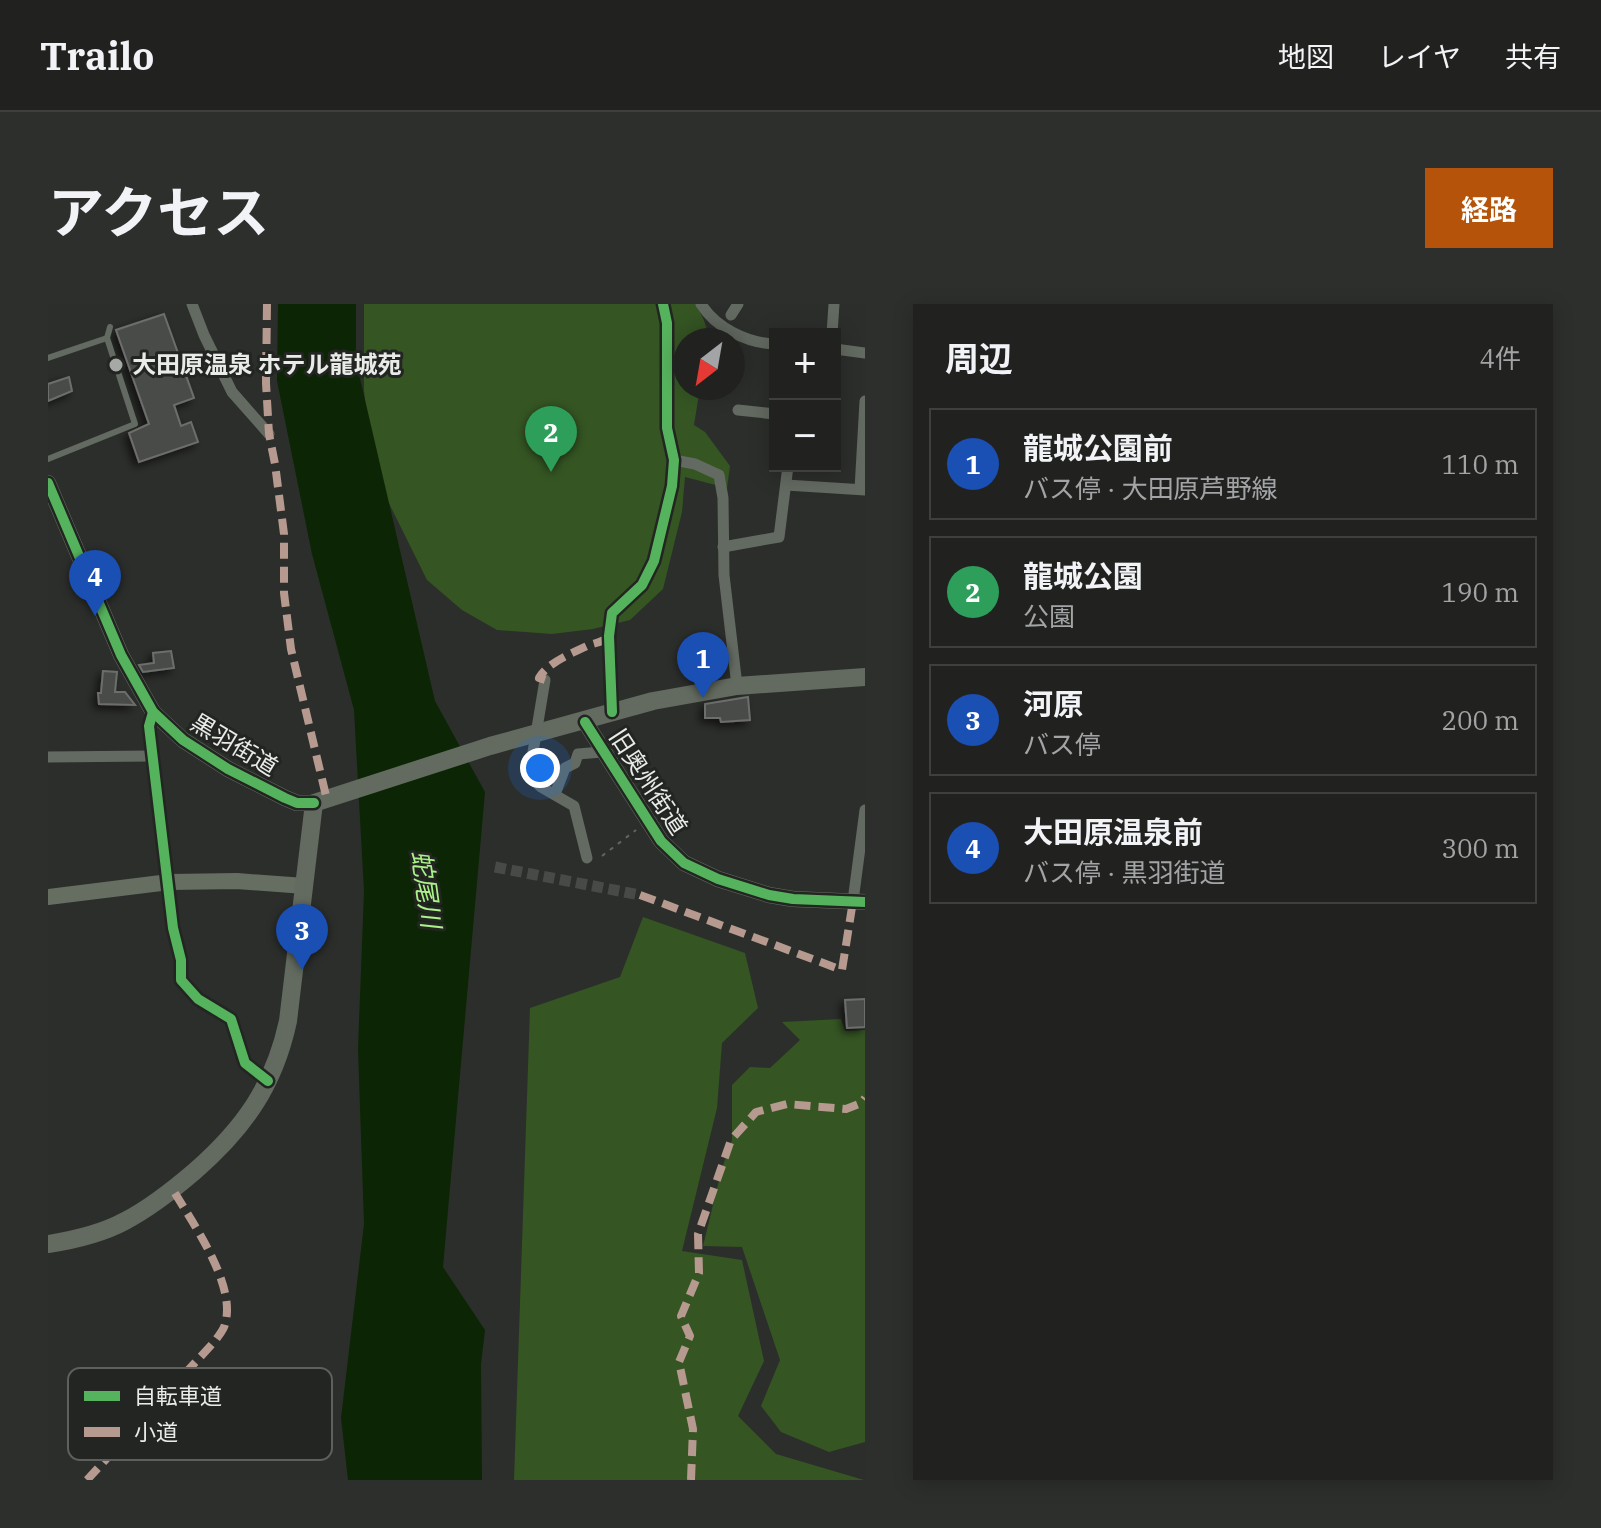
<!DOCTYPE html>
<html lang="ja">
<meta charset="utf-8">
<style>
:root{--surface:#212220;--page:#2d2f2d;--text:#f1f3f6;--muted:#a2a4a5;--line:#3e3f3e;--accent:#b45309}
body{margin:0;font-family:"IBM Plex Serif","Noto Sans JP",serif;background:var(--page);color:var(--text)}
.controls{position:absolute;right:24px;top:24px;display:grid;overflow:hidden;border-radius:0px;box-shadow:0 4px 20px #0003}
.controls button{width:72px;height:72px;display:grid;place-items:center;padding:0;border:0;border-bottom:2px solid var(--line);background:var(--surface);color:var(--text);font:40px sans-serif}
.compass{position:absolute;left:625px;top:24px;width:72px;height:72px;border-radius:50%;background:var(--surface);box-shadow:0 4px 20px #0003;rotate:211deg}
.you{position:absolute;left:492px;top:464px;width:28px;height:28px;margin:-20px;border:6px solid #fff;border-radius:50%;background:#1a73e8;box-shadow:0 0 0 12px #1a73e833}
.badge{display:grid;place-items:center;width:52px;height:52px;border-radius:50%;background:var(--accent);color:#fff;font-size:26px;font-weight:700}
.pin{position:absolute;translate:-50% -66px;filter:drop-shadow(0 2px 4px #0008)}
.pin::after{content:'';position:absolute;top:42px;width:28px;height:24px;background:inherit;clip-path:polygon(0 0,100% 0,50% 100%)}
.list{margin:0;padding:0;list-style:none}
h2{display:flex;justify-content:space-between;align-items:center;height:104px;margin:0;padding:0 32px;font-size:34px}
h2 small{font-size:26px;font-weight:400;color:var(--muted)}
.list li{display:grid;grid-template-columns:52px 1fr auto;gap:24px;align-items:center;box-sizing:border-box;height:112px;margin:0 16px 16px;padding:0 16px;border:2px solid var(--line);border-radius:0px}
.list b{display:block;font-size:30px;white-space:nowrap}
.list p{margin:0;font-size:26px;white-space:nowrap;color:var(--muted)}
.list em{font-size:26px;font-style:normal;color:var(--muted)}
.map{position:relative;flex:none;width:817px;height:1176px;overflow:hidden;border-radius:0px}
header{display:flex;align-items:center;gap:48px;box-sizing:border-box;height:112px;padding:0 40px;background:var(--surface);border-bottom:2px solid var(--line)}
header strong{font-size:38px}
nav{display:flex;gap:44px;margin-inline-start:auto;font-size:28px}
.intro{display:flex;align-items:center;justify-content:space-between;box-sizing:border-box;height:192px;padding:0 48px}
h1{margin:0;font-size:56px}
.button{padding:20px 36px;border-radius:0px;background:var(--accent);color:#fff;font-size:28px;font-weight:700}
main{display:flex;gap:48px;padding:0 48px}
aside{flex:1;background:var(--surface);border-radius:0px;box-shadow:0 4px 20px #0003}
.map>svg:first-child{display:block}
.green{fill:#355523}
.water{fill:#0c2504}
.building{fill:#494b49;stroke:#6d6e6c;stroke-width:2;filter:url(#shadow)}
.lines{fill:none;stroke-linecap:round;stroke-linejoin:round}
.street-tunnel{stroke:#484a48;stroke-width:11;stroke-dasharray:11 5.5;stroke-linecap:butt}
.path{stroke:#626560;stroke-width:2;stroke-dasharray:4 6;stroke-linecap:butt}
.lane{stroke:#636a61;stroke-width:6}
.street{stroke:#636a61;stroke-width:11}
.secondary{stroke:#666e62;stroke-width:16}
.primary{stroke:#636b60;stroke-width:18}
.street-bridge{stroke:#636a61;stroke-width:11}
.quiet{stroke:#b69a8f;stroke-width:8;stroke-dasharray:16 8;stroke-linecap:butt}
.cycleway-casing{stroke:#222521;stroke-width:15}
.cycleway{stroke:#56b35d;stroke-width:10}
.poi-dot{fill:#a7a9a6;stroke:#222521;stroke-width:3}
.labels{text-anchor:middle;stroke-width:6;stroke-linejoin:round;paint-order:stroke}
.poi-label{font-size:24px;font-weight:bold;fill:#e9ebe9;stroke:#222521;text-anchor:start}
.street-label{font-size:24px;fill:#e9ebe9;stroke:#222521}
.water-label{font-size:26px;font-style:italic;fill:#abf389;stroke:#222521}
.key{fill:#222521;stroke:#5e605d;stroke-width:2}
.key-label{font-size:22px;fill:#e9ebe9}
</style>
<header>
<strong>Trailo</strong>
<nav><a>地図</a><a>レイヤ</a><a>共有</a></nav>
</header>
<div class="intro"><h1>アクセス</h1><a class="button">経路</a></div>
<main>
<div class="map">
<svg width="817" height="1176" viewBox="0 0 817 1176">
<defs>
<filter id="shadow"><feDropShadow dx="-4" dy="4" stdDeviation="4" flood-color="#0009"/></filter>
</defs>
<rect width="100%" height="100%" fill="#2c2e2b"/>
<g class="green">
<path d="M 316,0 L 648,0 C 654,12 660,22 660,36 L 637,36 L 637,84 L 652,84 L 646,121 L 657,128 L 682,162 L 679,184 L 637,173 L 634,208 L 615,285 L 582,316 L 545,325 L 504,330 L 449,326 L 414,306 L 379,276 L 323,163 L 316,86 Z"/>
<polygon points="595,613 697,649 710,704 674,739 669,804 634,947 694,956 716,1057 690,1112 728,1150 816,1176 466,1176 482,704 572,673"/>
<polygon points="793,715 797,727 817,726 817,1138 781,1148 733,1128 713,1102 732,1056 694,943 655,942 674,864 684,836 684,781 702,763 722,764 752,736 734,718"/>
</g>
<polygon class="water" points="230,0 308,0 308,57 387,397 437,488 395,963 437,1026 433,1060 434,1176 300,1176 293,1114 316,920 310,745 316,587 306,406 264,250 229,77"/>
<g class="building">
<polygon points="116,10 146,94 126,101 133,122 143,118 150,138 91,158 81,129 101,120 68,26"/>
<polygon points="21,73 24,87 0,97 0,80"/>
<polygon points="123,347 126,364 95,368 91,361 106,359 105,349"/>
<polygon points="55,367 69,368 67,388 77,388 87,401 51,400 50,389 53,389"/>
<polygon points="700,393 702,416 673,418 672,414 657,414 657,400"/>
<polygon points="817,695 817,723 799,724 797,696"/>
</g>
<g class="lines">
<polyline class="street-tunnel" points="447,563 592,591"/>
<polyline class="path" points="554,552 588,526"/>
<g class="lane">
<polyline points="0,54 59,34"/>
<polyline points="0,155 87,120 59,34 62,23"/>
</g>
<g class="street">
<polyline points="144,0 156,31 184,88 221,130"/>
<path d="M 653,0 C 668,24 699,39 727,40"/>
<polyline points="683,11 690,0"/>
<polyline points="784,30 786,0"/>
<polyline points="787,45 817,49"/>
<polyline points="690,106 727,110"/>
<polyline points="626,156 647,160 671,171 675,194 676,271 689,382"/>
<polyline points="738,181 817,186"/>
<polyline points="812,185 817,97"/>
<polyline points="675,243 731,233 740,162"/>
<polyline points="105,408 101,422 125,624 133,656 133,676 150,695 183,715 197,759 220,777"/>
<polyline points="564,408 561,332 564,309 594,281 606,257 624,182 626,156 619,124 619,19 615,0"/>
<polyline points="0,453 105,452"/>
<polyline points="481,472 493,483 526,502 539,554"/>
<polyline points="507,490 517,464 527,459 530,450 554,448"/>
<polyline points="805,597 817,506"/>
</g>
<g class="secondary">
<polyline points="0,179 73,351 105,408 135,436 180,465 237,494 249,499 266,499"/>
<polyline points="537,418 613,537 636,559 670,575 721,591 745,595 817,598"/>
<polyline points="0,593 121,578 189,577 257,582"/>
</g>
<path class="primary" d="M 0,940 C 26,936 53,930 77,917 C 102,904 126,885 147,867 C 196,824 226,782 240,717 L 266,499 L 442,442 L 605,397 L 689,382 L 817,373"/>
<polyline class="street-bridge" points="481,472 497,376"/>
<g class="quiet">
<polyline points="219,0 218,79 221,130 227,160 236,230 236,289 243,345 279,496"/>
<path d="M 497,376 L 491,374 C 499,359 524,349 539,342 C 549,338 554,339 561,332"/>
<polyline points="592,591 794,666 805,597"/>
<path d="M 39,1176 L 167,1037 C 170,1032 176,1026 177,1020 C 189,981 144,918 125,886"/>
<polyline points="643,1176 645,1125 631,1058 642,1032 633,1012 651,969 650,930 683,836 708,808 739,800 798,805 813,799 817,794"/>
</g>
<defs>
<g id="cycleway">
<polyline points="0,179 73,351 105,408 135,436 180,465 237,494 249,499 266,499"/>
<polyline points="105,408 101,422 125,624 133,656 133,676 150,695 183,715 197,759 220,777"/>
<polyline points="564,408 561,332 564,309 594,281 606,257 624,182 626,156 619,124 619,19 615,0"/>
<polyline points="537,418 613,537 636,559 670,575 721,591 745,595 817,598"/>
</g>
</defs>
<use href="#cycleway" class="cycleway-casing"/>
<use href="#cycleway" class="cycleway"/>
</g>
<circle class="poi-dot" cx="68" cy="61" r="8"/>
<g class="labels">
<g class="poi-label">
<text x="84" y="69">大田原温泉 ホテル龍城苑</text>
</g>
<g class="street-label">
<text transform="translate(186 441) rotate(31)" y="8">黒羽街道</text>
<text transform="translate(600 478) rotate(57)" y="8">旧奥州街道</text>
</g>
<g class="water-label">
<text transform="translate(378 585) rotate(82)" y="9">蛇尾川</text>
</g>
</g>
<rect x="20" y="1064" width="264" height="92" rx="12" class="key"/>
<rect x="36" y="1087" width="36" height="10" fill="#56b35d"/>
<rect x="36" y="1123" width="36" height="10" fill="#b69a8f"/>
<g class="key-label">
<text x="86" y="1100">自転車道</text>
<text x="86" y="1136">小道</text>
</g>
</svg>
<div class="controls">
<button>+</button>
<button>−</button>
</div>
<svg class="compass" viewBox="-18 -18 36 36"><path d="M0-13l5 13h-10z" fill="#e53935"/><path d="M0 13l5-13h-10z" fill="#a2a4a5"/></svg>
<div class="you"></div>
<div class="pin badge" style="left:655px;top:394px;background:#1a4fb4">1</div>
<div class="pin badge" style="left:503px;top:168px;background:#2e9e5b">2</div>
<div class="pin badge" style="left:254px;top:666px;background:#1a4fb4">3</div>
<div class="pin badge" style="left:47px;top:312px;background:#1a4fb4">4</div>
</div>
<aside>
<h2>周辺<small>4件</small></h2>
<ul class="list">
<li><span class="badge" style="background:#1a4fb4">1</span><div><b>龍城公園前</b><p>バス停 · 大田原芦野線</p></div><em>110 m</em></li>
<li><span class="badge" style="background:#2e9e5b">2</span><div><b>龍城公園</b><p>公園</p></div><em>190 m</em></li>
<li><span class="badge" style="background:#1a4fb4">3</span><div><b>河原</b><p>バス停</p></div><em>200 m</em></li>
<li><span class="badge" style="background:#1a4fb4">4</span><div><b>大田原温泉前</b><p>バス停 · 黒羽街道</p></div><em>300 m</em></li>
</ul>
</aside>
</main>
